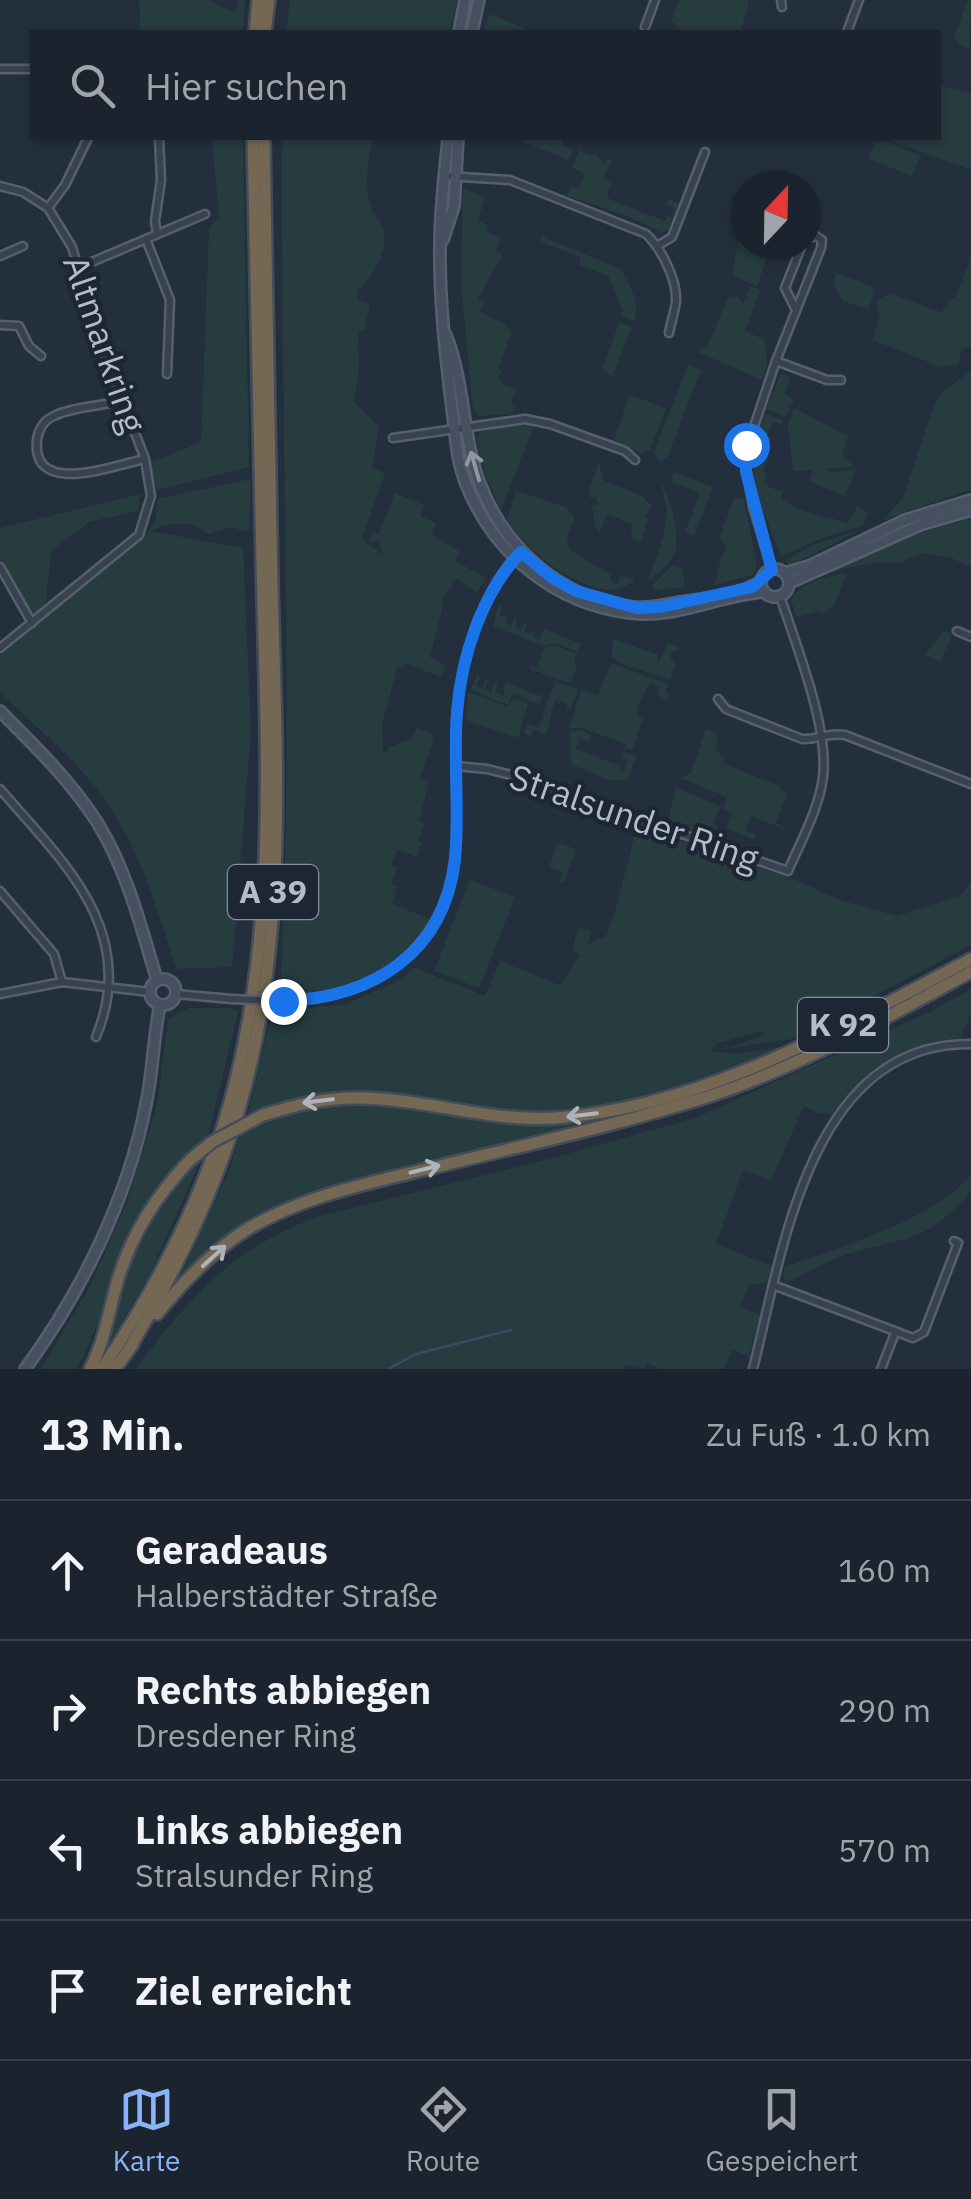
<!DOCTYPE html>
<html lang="de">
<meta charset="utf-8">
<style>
:root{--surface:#1b232e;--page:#242b36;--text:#f1f3f6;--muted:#a0a4aa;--line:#39404a;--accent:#8ab4f8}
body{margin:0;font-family:"IBM Plex Sans",sans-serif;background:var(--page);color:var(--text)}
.compass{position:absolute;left:731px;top:170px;width:90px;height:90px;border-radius:50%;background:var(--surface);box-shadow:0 2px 8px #0004;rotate:22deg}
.stop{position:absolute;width:30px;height:30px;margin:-22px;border:8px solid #1a73e8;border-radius:50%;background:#fff}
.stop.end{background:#1a73e8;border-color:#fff;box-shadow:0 2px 10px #0008}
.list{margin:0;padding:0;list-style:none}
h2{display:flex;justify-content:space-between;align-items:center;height:130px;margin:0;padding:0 40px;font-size:42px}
h2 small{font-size:32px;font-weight:400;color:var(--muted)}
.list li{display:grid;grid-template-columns:65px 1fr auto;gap:30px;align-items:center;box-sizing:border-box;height:140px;padding:0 40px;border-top:2px solid var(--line)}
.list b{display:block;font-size:38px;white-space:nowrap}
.list p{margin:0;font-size:32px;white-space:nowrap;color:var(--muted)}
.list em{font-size:32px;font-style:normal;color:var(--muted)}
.icon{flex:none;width:55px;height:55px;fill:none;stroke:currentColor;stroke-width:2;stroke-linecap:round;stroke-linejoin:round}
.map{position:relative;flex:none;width:971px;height:1369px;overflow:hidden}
.search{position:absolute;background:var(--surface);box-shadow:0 2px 8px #0004;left:30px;right:30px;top:30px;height:110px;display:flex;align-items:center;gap:25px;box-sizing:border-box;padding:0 35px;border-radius:0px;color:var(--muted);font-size:38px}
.sheet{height:690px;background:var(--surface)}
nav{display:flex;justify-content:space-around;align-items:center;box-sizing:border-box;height:140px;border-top:2px solid var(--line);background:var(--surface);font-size:28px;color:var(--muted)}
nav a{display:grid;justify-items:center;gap:5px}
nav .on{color:var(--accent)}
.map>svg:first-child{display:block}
.green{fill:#263c3f}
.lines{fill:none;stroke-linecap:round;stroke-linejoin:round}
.stream{stroke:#394c67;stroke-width:2.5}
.street-casing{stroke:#565f6c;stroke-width:11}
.secondary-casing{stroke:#565f6c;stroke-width:14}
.highway-casing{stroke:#434c59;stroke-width:16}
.street{stroke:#38414e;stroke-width:6}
.secondary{stroke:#465061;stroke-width:9}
.highway{stroke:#746855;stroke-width:11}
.street-bridge-casing{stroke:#565f6c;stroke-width:11;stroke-linecap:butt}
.highway-bridge-casing{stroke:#434c59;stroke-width:16;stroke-linecap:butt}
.street-bridge{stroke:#38414e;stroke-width:6}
.highway-bridge{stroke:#746855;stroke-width:11}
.oneway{stroke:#8e96a5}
.oneway2{stroke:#aeb4bd}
.route{stroke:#1a73e8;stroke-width:12}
.labels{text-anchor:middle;stroke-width:9;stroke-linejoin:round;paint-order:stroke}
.shield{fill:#1d2633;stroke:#878f9c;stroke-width:2.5}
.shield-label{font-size:32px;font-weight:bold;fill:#b4bcc9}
.street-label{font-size:35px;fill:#b4bcc9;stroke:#1d2633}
</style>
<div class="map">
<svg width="971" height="1369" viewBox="0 0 971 1369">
<rect width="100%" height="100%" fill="#242f3e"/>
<g class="green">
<polygon points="139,0 208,0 235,13 238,0 245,0 243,32 140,32"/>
<polygon points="290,0 457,0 450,32 286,32"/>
<polygon points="679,0 747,0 748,7 740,32 686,32 671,21"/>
<polygon points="968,0 971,0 969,49 960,45 954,37"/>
<polygon points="489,14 524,28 523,32 487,32 485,27"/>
<polygon points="939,85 971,94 971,170 884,138 938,138"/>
<polygon points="212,138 243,138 249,467 157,490 150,463 201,442 209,229 219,216"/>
<path d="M 282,138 L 374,138 C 367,159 364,186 371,207 C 373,215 380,220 383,227 C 390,248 373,277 358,290 L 357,300 L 370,304 L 364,331 L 358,330 L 359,369 L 354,402 L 379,427 L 372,468 L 385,473 L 362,539 L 383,555 L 379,542 L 369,541 L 372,532 L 382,535 L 379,533 L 395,493 L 424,505 L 420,516 L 436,523 L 432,534 L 459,551 L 456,561 L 485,578 L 477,593 L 457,579 L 441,601 L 444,602 L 430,657 L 445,665 L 441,677 L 405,663 L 402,668 L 398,666 L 382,723 L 383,754 L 390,747 L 412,738 L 417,727 L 432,734 L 433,741 L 420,778 L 429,782 L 419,821 L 424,824 L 418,841 L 422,843 L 417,857 L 397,850 L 391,865 L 397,868 L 391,884 L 397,887 L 392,904 L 430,919 C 397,974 345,993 284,996 L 281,981 C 294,700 280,418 282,138 Z"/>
<polygon points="513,138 561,138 562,146 574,149 569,160"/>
<polygon points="884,141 920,155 912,176 869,159 874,145"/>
<polygon points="579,150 590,156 595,154 604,163 607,158 612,160 603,177 612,183 607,192 609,199 665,221 668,216 672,217 674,208 666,205 668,199 679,203 668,230 662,233 628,216 567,196 571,186 579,189 585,173 572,168"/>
<polygon points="463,188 485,197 478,221 488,225 486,232 501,238 496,251 503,254 478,299 484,302 480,312 503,323 512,332 498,368 502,370 498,378 503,381 502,384 516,390 511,403 515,406 512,414 479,416 473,409 461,284"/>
<path d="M 746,222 L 746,245 L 772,245 L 757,286 L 733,276 C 733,266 740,229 746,222 Z"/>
<path d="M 543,233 L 545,238 L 621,269 C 630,287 641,301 634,321 L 621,316 L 623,310 L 608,276 L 579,265 L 581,257 L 540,242 Z"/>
<polygon points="971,257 971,346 962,349 958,364 941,367 873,340 879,317 877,300 890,293 942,313 948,300 955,298"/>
<polygon points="837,273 873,287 874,294 868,310 843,301 833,283"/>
<polygon points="750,286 760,290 745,331 765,340 767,366 762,380 698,352 709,343 728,297 738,296 743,304"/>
<polygon points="619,322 632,327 613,375 625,382 602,370"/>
<polygon points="688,365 701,370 667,458 659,461 654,452"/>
<polygon points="971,370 971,489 883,520 903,498 934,405 942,393"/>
<polygon points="781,373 790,377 785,394 794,400 785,417 766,409"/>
<polygon points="630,395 666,408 650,450 641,453 615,443 615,436"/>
<polygon points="794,408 848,436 842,458 856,466 824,469 832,473 856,469 845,496 809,481 813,470 793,471 788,424"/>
<path d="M 765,413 L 783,421 L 781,424 L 773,422 L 767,436 L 771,438 L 764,454 L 769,456 L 763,471 L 767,473 L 765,479 L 769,487 L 783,492 L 781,497 L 795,508 L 827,519 L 829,517 L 847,524 L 857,507 L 868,512 L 864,525 L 814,541 L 781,557 C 760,499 741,475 765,413 Z"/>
<polygon points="515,425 534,425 501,510 485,474 476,437 482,431"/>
<polygon points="599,462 603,480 640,495 652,506 645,517 648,519 641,542 631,538 632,524 607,514 600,532 597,530 591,506 598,504 596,497 590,498 589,489"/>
<polygon points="674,472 713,487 694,536 685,532 700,493 670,481"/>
<path d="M 251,479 L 249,532 L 230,527 L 209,534 C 190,520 171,521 150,531 L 243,548 L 251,732 L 232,967 L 177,969 C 157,911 140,848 104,798 C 75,758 35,726 0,693 L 0,656 L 148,531 L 155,521 L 157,499 Z"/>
<path d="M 660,482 C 670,495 681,536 675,552 C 671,563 657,574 648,581 L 664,535 L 667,508 Z"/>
<path d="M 516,491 L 566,507 L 574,517 L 567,539 L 570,550 L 610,574 L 612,582 L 617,584 L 621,576 L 634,579 L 633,582 C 625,586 620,590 614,590 C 578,591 524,550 507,520 Z"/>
<polygon points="141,494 137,511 89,522 51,551 45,608 37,614 29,612 0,559 0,528"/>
<polygon points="734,498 743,498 757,563 753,575 714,585 721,558 727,547 719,539"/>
<polygon points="971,517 971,567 949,557 920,553 901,563 874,562 815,576 877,547"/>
<polygon points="860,530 798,562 790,565 785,561 814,544"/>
<polygon points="673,565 682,568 685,588 654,590 653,585"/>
<path d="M 847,573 L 835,604 L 824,613 L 816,610 L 814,613 L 796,617 L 791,599 C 806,580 825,577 847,573 Z"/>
<polygon points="499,604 502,608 499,617 508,616 506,623 511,625 514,619 517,620 515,627 521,630 524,623 527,624 524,631 530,634 536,626 532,636 539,639 544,629 581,644 578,652 556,643 543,646 493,626"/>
<polygon points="943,631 952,634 941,661 925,655"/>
<polygon points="613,639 658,655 656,668 668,642 678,647 678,651 673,651 670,656 675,665 670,680 625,665 612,657"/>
<polygon points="555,645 577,654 574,662 577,667 570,683 529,669 530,665 537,667 544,648"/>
<polygon points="611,663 668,684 666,689 670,699 666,701 657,694 659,687 650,683 638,704 637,715 643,719 632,750 625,748 626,744 582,728 569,728 581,690 598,696"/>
<polygon points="477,675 480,676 476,686 482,688 486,680 488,681 485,689 491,692 495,682 498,684 495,693 504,696 505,682 540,696 543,694 539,704 513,694 508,705 471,690"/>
<polygon points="556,682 578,689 570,710 566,709 567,704 555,700 546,735 534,730 530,736 524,733 528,724 539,728 544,714 542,713"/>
<polygon points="468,692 508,707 513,698 528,704 518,738 466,720"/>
<polygon points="706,729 718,734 715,749 724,758 722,763 779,786 787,795 776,823 796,833 751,816 745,830 757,835 753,839 726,828 732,813 723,809 727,797 680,778 691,773"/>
<polygon points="581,730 591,736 589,741 580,738 576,749 620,766 619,771 623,772 628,761 621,757 623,751 636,756 628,779 610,781 571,764 569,732"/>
<polygon points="676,788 720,806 713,823 718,826 713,840 668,822"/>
<path d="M 637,826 L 801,882 L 837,899 L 897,916 L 961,895 L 971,881 L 971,945 L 792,1039 L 726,1049 L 766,1034 L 763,1031 L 718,1043 L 710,1051 L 737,1054 L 787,1046 C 709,1077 621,1111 536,1113 C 469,1115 404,1090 337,1092 C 306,1094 278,1106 248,1113 L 272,1012 L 346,1004 L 395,982 L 415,968 L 485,996 L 500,961 L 560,985 L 580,955 L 572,950 L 578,928 L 592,931 L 587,945 L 606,936 L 617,905 Z"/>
<polygon points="558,843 576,849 564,883 560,881 563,872 549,867"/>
<polygon points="470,880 515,897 479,988 434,971"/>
<path d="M 971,989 L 971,1014 L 960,1038 C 903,1043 865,1068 832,1114 L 819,1113 L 804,1106 L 771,1180 L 743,1170 L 716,1244 L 772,1266 L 766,1283 L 749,1284 L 741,1307 L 760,1315 L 749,1356 L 732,1350 L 724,1369 L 660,1369 L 647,1363 L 644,1369 L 625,1365 L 624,1369 L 136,1369 C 189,1297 234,1247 320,1216 L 549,1159 L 695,1118 L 930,1012 Z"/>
<polygon points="188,1008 229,1008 238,1012 208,1136 175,1166 148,1200 122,1250 102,1316 77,1369 41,1369 89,1288 127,1202 157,1105 168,1020"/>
<path d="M 364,1102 C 434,1110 499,1126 570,1121 L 572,1129 L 364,1178 L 280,1205 L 224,1238 L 178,1282 L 228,1173 L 241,1132 L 299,1108 Z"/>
<path d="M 201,1159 L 149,1276 L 106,1348 C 129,1275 137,1210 201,1159 Z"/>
<path d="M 971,1175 L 971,1191 C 926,1242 915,1235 855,1252 C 832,1258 811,1271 789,1281 L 782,1277 L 785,1267 C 841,1247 932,1220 971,1175 Z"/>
</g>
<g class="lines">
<polyline class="stream" points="388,1369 416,1354 511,1330"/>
<defs>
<g id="street">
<polyline points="781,0 782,7"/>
<polyline points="645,27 655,0"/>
<polyline points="847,32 859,0"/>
<polyline points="0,69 32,69"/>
<path d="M 445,176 L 510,180 L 646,234 C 661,248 677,279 676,301 C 675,311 671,322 669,333"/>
<polyline points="0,186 23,192 48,208 72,247 97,334 145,459 151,496 139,535 0,648"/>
<polyline points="48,208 65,185 88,138"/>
<polyline points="157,234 155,221 161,180 159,138"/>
<polyline points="146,239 170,300 167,374"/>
<polyline points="657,246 672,237 705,152"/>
<polyline points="0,256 23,246"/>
<polyline points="80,267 205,214"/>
<polyline points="796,310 785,288 802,245"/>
<polyline points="0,325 19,326 29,346 41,356"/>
<polyline points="776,361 827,380 841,380"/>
<path d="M 122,400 C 100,407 74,406 54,416 C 44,420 38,430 37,440 C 31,498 115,465 145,459"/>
<polyline points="393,438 525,419 550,424 625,451 635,460"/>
<polyline points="0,567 32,623"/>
<polyline points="772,570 753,507 744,456 776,361 821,248 822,240 816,236 806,239"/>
<polyline points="957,631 971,637"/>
<path d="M 718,699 L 726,709 L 802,739 C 818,740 828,732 845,735 L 971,784"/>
<path d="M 456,766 L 487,769 L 515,776 L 788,871 C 801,841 819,809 823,777 C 829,727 796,645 780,596"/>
<path d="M 0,789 C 63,862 140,931 96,1037"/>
<polyline points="0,891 54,954 62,982"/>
<polyline points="0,994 62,982 150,992"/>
<polyline points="176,994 231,999"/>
<path d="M 283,1001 C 383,999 452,943 456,839 C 458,797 453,753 457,710 C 462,657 481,596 516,556"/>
<polyline points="773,1285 913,1338 924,1332 958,1243 954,1241"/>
<path d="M 753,1369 C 783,1250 810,1042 971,1044"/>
<polyline points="881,1369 895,1333"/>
</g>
<g id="secondary">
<polyline points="459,32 465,0"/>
<polyline points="472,32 479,0"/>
<path d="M 448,138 C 445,173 440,208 440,243 C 439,302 446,359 453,417 C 456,440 457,462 466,484 C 494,554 555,604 630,613 C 677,619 719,595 764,592"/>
<polyline points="443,240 454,206 458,138"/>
<path d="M 446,335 C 465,383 462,436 480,484 C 505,549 563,601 634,607 C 653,609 669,603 687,601 C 711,598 739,594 761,582"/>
<circle cx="775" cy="583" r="14"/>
<polyline points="785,573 809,566 905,520 971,500"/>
<polyline points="789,583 920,525 971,510"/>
<path d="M 0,711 C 35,746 70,780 97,822 C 127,870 141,927 157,980"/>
<circle cx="163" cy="992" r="13"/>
<path d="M 25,1369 C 81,1293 128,1198 146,1104 C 153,1072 153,1038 160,1005"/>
</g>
<g id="highway">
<polyline points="255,32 258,0"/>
<polyline points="265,32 269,0"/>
<path d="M 263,1115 C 296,1105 326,1097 360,1098 C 426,1099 489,1122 556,1118 C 705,1107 841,1027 971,959"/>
<path d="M 157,1314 C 183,1282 215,1248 251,1227 C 307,1195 370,1183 431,1168 C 524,1145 619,1125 710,1096 C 801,1066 887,1017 971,972"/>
<path d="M 129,1349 C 179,1267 220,1182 245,1088 C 288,924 276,751 272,584 C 269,435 267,286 264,138"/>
<path d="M 90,1369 C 105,1341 109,1310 118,1279 C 133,1232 156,1196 190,1160"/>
<path d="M 102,1369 C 153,1293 195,1214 223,1126 C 280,945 266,749 262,562 C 258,420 256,279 253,138"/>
<polyline points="115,1369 133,1344"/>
</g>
</defs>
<use href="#street" class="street-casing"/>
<use href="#secondary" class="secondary-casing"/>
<use href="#highway" class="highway-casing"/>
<use href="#street" class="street"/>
<use href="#secondary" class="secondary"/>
<use href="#highway" class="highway"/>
<defs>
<polyline id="street-bridge" points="231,999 283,1001"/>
<polyline id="highway-bridge" points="190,1160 212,1142 263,1115"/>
</defs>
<use href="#street-bridge" class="street-bridge-casing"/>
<use href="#highway-bridge" class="highway-bridge-casing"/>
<use href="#street-bridge" class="street-bridge"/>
<use href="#highway-bridge" class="highway-bridge"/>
</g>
<defs><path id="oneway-shaft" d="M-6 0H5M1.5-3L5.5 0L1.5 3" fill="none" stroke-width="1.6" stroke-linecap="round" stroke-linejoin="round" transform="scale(2.5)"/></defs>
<use class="oneway" href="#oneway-shaft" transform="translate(475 466) rotate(-106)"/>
<g class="oneway2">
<use href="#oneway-shaft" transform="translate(318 1101) rotate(173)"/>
<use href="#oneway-shaft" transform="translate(582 1115) rotate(173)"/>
<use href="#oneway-shaft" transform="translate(425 1169) rotate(-14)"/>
<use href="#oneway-shaft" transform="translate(214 1256) rotate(-42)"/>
</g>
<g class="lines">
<path class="route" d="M 283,1001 C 372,998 444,954 455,860 C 460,811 453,762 457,713 C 461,657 482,593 521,552 L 551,577 L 576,591 L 637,608 L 661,607 L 752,587 L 772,570 L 746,472 L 746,445"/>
</g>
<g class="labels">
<g class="shield">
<rect x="228" y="865" width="90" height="54" rx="8"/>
<rect x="798" y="998" width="90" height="54" rx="8"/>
</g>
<g class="shield-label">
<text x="273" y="903">A 39</text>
<text x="843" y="1036">K 92</text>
</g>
<g class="street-label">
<text transform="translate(104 344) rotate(71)" y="12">Altmarkring</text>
<text transform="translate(634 818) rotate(19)" y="12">Stralsunder Ring</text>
</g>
</g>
</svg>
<svg class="compass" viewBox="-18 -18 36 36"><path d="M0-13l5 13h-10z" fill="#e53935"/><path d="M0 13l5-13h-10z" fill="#a0a4aa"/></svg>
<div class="stop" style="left:746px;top:445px"></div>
<div class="stop end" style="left:283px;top:1001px"></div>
<div class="search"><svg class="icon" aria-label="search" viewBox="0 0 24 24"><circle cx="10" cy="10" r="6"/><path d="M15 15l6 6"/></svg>Hier suchen</div>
</div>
<section class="sheet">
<h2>13 Min.<small>Zu Fuß · 1.0 km</small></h2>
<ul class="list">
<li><svg class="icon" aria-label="ahead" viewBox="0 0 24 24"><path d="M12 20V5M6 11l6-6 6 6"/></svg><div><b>Geradeaus</b><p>Halberstädter Straße</p></div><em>160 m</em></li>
<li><svg class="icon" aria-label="right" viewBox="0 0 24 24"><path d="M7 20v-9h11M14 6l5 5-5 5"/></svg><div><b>Rechts abbiegen</b><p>Dresdener Ring</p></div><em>290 m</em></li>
<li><svg class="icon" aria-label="left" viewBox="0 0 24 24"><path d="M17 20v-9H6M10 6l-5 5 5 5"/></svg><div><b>Links abbiegen</b><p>Stralsunder Ring</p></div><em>570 m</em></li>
<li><svg class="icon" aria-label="arrive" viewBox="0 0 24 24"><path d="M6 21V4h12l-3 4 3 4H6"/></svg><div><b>Ziel erreicht</b></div></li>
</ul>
</section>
<nav>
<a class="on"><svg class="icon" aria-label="map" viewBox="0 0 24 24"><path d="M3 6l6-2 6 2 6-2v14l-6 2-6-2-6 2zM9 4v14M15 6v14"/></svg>Karte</a>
<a><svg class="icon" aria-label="directions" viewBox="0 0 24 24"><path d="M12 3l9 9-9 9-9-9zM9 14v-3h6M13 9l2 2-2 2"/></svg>Route</a>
<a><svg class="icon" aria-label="saved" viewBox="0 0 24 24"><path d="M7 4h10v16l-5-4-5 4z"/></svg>Gespeichert</a>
</nav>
